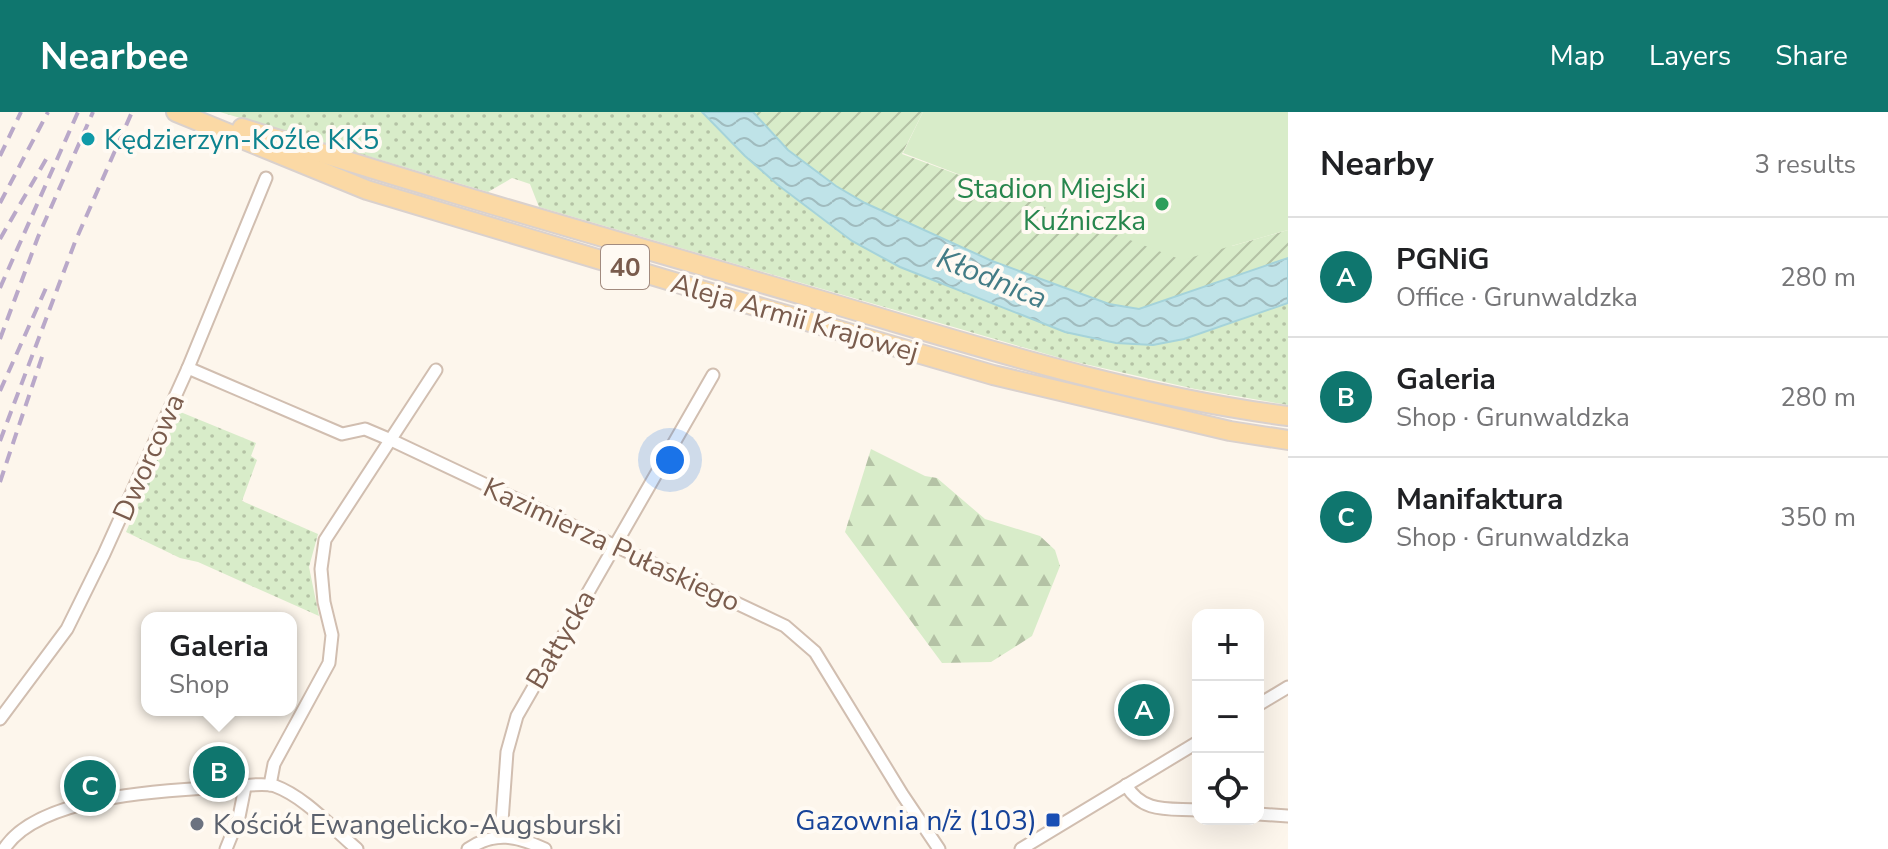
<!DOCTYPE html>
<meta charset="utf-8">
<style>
:root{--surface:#fff;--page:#f6f6f6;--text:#202124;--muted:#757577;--line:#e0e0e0;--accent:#0f766e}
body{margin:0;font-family:"Nunito Sans",sans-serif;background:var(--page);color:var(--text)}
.controls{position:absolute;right:24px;bottom:24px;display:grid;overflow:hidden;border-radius:16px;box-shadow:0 8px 32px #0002}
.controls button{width:72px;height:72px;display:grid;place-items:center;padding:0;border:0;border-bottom:2px solid var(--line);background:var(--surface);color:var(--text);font:40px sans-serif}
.you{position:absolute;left:670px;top:348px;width:28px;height:28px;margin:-20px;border:6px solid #fff;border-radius:50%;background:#1a73e8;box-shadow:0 0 0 12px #1a73e833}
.badge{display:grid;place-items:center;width:52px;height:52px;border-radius:50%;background:var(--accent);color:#fff;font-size:26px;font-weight:700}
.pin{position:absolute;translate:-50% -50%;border:4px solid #fff;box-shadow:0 2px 8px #0006}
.popup{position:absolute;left:141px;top:500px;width:156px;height:104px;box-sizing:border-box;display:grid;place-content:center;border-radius:16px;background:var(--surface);filter:drop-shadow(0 2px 6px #0005);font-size:26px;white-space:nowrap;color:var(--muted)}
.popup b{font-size:30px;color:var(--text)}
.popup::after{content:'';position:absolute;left:50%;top:100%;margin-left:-16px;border:16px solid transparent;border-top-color:var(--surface)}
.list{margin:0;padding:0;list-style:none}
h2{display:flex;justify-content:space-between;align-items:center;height:104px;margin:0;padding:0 32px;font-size:34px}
h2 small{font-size:26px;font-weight:400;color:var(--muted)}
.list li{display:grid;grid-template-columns:52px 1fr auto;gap:24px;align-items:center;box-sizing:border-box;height:120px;padding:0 32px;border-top:2px solid var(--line)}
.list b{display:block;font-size:30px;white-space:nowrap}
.list p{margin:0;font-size:26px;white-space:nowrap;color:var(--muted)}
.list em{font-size:26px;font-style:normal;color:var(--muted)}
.icon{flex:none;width:44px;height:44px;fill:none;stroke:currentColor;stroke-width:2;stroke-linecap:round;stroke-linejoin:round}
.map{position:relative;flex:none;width:1288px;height:737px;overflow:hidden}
header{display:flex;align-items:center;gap:48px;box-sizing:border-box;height:112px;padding:0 40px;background:var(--accent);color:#fff}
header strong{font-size:38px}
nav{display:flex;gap:44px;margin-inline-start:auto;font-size:28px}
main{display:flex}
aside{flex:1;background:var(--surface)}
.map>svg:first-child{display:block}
.grass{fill:url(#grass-dots)}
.forest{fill:url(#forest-firs)}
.garden{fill:url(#garden-furrows)}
.pitch{fill:#d8ecc9}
.water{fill:url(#water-waves);stroke:#a5d3da;stroke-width:2}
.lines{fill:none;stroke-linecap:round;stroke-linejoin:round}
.minor-casing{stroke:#d1beb0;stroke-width:15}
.primary-casing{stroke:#dad1cd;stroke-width:22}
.minor{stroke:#fff;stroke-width:11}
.primary{stroke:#fbd9a5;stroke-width:18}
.rail{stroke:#b9a8c9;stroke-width:4;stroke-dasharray:12 8;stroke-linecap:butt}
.culture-dot{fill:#0f9aa8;stroke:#fffaf3;stroke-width:3}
.leisure-dot{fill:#2e9e5b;stroke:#fffaf3;stroke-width:3}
.transit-dot{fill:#1a4fb4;stroke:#fffaf3;stroke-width:3}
.worship-dot{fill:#6b7280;stroke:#fffaf3;stroke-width:3}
.labels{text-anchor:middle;stroke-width:8;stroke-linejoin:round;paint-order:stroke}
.shield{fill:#fffaf3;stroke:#a28b7f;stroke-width:2}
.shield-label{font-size:26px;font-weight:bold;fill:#7a5c4d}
.culture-label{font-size:28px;fill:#0d838f;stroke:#fffaf3;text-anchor:start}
.leisure-label{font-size:28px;fill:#27864d;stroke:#fffaf3;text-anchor:end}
.street-label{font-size:28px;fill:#7a5c4d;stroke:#fffaf3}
.transit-label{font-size:28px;fill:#164399;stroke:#fffaf3;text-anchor:end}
.worship-label{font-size:28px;fill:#5b616d;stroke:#fffaf3;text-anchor:start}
.water-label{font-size:30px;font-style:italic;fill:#437c86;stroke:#fffaf3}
</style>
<header>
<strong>Nearbee</strong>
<nav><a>Map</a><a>Layers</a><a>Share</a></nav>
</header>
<main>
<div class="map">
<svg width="1288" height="737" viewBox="0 0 1288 737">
<defs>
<pattern id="grass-dots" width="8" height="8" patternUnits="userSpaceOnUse" patternTransform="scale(2)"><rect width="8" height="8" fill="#d8ecc9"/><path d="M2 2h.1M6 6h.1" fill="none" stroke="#b4c2a5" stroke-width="1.8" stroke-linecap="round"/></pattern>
<pattern id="forest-firs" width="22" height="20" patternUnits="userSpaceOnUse" patternTransform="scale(2)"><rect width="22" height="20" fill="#d8ecc9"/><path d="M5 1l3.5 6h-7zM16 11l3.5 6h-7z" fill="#b4c2a5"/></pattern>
<pattern id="garden-furrows" width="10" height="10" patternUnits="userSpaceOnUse" patternTransform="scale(2)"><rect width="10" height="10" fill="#d8ecc9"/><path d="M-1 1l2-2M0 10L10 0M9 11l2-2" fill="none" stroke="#b4c2a5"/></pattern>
<pattern id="water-waves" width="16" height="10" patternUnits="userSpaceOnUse" patternTransform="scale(2)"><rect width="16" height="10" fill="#bfe3e8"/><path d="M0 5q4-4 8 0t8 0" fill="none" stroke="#a0bbbe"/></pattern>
</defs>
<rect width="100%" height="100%" fill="#fdf6ec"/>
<g class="grass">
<polygon points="220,0 702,0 745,44 778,73 852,129 900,155 1065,220 1116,231 1153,233 1184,227 1288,191 1288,293 1195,277 1067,248 539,95 530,72 512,66 488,80"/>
<polygon points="178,299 256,331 251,344 257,348 242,389 318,422 309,455 319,504 198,450 180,446 126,420"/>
</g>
<polygon class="forest" points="871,337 925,364 937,366 985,407 1040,424 1055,438 1060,454 1032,524 991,550 942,551 845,420"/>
<polygon class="garden" points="753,0 923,0 902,42 970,67 980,41 1232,134 1288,118 1288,146 1138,197 1109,192 992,149 865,91 836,74 788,38"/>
<polygon class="pitch" points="923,0 1288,0 1288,118 1182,148 903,41"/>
<polygon class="water" points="702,0 753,0 788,38 836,74 865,91 992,149 1109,192 1139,197 1288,146 1288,191 1184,227 1153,233 1116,231 1065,220 900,155 852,129 778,73 745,44"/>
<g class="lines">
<defs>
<g id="minor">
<polyline points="188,256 342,322 365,317 391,328 785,514 815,540 902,682 939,737"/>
<polyline points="1258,593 1288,575"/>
<polyline points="0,607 67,517 104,442 188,256 266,66"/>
<polyline points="270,673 274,652 329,551 332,523 324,490 321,457 325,428 436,258"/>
<path d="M 1126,673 C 1143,702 1169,696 1198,698"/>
<polyline points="1258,702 1288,704"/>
<polyline points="501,723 507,640 517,604 713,263"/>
<path d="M 4,737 C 38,683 167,678 226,675 C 241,675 261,670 275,674 C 305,685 332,716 357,737"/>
<polyline points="226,737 239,705 245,675"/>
<path d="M 468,737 C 495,719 517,724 545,737"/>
<polyline points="1021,737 1198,630"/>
</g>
<g id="primary">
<polyline points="176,0 367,78 731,187 993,263 1230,319 1288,328"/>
<path d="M 242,16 C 429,76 618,129 806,184 C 964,230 1124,283 1288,304"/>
</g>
</defs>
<use href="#minor" class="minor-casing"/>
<use href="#primary" class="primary-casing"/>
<use href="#minor" class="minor"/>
<use href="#primary" class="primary"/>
<g class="rail">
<polyline points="0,44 21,0"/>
<polyline points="0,91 48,0"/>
<polyline points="0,127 48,44"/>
<polyline points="0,176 78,0"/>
<polyline points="0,227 38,125 93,0"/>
<polyline points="0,279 46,176"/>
<polyline points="0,329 75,130 132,0"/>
<polyline points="0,370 43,242"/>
</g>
</g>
<circle class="culture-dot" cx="88" cy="27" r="8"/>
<circle class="leisure-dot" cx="1162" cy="92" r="8"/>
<rect class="transit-dot" x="1045" y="700" width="16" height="16" rx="4"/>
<circle class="worship-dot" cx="197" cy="712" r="8"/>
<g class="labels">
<rect class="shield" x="601" y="133" width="48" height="44" rx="6"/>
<g class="shield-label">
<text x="625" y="164">40</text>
</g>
<g class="culture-label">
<text x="104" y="37">Kędzierzyn-Koźle KK5</text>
</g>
<g class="leisure-label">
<text x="1146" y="86">Stadion Miejski<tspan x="1146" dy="32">Kuźniczka</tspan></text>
</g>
<g class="street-label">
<text transform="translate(795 205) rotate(16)" y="10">Aleja Armii Krajowej</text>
<text transform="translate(148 345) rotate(-66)" y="10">Dworcowa</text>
<text transform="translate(612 432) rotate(25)" y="10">Kazimierza Pułaskiego</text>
<text transform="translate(560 527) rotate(-60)" y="10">Bałtycka</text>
</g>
<g class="transit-label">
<text x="1037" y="718">Gazownia n/ż (103)</text>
</g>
<g class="worship-label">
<text x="213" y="722">Kościół Ewangelicko-Augsburski</text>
</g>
<g class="water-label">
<text transform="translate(992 166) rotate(22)" y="10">Kłodnica</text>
</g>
</g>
</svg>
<div class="controls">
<button>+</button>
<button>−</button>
<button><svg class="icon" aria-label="locate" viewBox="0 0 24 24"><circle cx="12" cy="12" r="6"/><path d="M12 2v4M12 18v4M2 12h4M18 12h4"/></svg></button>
</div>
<div class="you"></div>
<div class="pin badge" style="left:1144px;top:598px">A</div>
<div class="pin badge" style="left:219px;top:660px">B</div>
<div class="popup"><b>Galeria</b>Shop</div>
<div class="pin badge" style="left:90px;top:674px">C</div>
</div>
<aside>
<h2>Nearby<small>3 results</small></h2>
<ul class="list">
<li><span class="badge">A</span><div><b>PGNiG</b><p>Office · Grunwaldzka</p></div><em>280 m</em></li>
<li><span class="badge">B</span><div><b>Galeria</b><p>Shop · Grunwaldzka</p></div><em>280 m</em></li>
<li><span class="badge">C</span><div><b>Manifaktura</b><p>Shop · Grunwaldzka</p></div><em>350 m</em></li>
</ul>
</aside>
</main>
